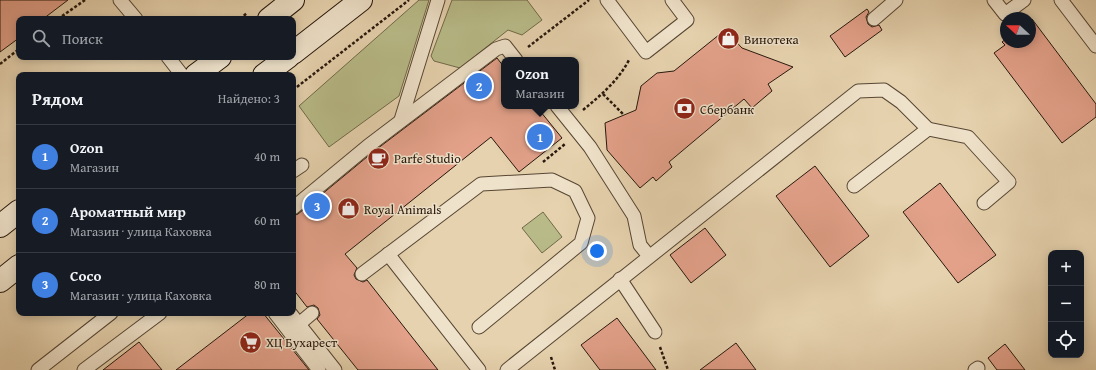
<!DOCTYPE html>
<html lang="ru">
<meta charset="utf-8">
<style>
:root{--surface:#171b24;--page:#242831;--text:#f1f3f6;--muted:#9ea1a6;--line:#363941;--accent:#8c9099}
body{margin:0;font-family:"Gentium Book Plus",serif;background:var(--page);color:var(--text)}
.controls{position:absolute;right:12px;bottom:12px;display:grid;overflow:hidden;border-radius:8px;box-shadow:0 2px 10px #0003}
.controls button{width:36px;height:36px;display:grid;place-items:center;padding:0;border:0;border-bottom:1px solid var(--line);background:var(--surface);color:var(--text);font:20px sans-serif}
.compass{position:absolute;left:1000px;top:12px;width:36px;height:36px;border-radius:50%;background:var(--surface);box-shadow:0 2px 10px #0003;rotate:291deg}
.you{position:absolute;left:597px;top:251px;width:14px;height:14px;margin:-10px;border:3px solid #fff;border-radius:50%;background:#1a73e8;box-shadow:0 0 0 6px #1a73e833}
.badge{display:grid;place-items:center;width:26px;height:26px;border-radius:50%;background:var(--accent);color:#fff;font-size:13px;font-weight:700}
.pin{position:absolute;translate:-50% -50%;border:2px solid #fff;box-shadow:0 1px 4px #0006}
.popup{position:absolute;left:501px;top:57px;width:78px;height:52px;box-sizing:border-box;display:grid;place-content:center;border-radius:8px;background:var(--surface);filter:drop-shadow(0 1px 3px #0005);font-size:13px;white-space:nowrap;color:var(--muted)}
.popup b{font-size:15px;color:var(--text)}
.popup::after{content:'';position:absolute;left:50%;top:100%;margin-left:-8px;border:8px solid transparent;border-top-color:var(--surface)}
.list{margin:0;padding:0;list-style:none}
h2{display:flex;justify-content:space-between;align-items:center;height:52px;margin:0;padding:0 16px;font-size:17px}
h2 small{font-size:13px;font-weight:400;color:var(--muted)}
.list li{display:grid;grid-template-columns:26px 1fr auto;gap:12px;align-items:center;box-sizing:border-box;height:64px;padding:0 16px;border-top:1px solid var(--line)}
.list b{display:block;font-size:15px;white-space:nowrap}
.list p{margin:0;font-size:13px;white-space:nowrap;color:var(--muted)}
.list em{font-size:13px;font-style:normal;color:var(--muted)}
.icon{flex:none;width:22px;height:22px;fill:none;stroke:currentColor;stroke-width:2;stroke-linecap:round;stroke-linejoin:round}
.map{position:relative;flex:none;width:1096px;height:370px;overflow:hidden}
.search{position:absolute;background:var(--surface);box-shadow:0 2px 10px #0003;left:16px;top:16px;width:280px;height:44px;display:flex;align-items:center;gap:10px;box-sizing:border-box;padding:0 14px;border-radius:8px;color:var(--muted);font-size:15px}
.panel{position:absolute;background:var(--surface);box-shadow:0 2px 10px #0003;left:16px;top:72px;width:280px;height:244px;border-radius:8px}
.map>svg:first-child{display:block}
.green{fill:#b8bb88;stroke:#70694a}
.building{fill:#e3a18a;stroke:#27170c}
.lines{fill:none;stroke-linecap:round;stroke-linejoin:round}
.service-casing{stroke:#574634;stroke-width:15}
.secondary-casing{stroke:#27170c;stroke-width:24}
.path{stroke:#27170c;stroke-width:2.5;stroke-dasharray:3 2;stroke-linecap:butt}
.service{stroke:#efe2ca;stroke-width:13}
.secondary{stroke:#efe2ca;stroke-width:22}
.labels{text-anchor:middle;stroke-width:3;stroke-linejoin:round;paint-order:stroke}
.poi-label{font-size:13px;fill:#27170c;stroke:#efe2ca;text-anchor:start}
</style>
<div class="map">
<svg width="1096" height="370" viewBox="0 0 1096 370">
<rect width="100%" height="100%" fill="#e6d2ae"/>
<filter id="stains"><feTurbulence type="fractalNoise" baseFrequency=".005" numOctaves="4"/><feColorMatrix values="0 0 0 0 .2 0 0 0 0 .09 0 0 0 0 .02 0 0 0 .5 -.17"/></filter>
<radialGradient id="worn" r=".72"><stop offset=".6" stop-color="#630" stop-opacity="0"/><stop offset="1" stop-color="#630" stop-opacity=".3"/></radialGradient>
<g class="green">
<polygon points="419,0 429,0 399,96 329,147 299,106"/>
<polygon points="452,0 527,0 542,20 522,35 508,30 460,68 434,61 431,56"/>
<polygon points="543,212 562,237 542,253 522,228"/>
</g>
<g class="building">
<polygon points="0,0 68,0 43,19 19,19 19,38 0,52"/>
<polygon points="867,9 869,12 866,17 868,24 872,27 879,25 882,30 845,57 830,36"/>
<polygon points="1032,19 1096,104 1096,117 1062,143 994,53 1005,45 1002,42 1006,39 1006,42 1030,42 1030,21"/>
<polygon points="725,30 742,48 793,67 768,84 772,91 752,108 744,99 669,162 672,167 656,181 653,177 640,188 607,150 605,123 636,110 641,86 657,73 674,71"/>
<polygon points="497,58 504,67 504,106 536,106 562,138 519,172 491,137 345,254 357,268 354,275 356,279 363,282 367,280 438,370 358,370 317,319 320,315 318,308 314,305 307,307 293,289 293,216 298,214 373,152"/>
<polygon points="815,166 869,236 830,267 776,196"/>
<polygon points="940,183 996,255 958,283 903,212"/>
<polygon points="705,228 726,255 691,283 670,255"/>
<polygon points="250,313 263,313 309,370 176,370"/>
<polygon points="617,318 656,370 600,370 581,345"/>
<polygon points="139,342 162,370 103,370"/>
<polygon points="736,343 756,370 700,370"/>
<polygon points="1005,344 1025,370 997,370 988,358"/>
</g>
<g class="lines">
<defs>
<g id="service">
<polyline points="120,0 136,19"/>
<polyline points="607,0 646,52 687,20 672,0"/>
<polyline points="994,0 1005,14 1024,0"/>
<polyline points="1061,0 1096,46"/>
<polyline points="874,19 896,0"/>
<polyline points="168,57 182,75"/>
<polyline points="557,106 590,147 634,216 640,245 649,256"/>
<polyline points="401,120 438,0"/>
<polyline points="293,171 302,165"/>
<polyline points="854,186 928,129"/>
<polyline points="293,208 368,146 496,49 505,46 516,60"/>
<polyline points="388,254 479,370"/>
<polyline points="362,274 481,184 552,180 575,191 588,218 581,243 479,327"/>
<polyline points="620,279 655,332"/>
<polyline points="275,313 319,370"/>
<polyline points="290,313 335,370"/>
<polyline points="299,324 312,313"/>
<polyline points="38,370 111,313"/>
<polyline points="84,370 160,313"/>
<polyline points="507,370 858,91 884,90 901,102 928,129 968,137 1009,182 984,203"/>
<polyline points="975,370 978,368"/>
</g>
<g id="secondary">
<polyline points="269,19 293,0"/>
<polyline points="293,53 361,0"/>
<polyline points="196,75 220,57"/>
<polyline points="264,75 288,57"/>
<polyline points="0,226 19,211"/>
<polyline points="0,281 19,266"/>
</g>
</defs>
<use href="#service" class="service-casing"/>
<use href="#secondary" class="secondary-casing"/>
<g class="path">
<polyline points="58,19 85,0"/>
<polyline points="240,19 247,13"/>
<polyline points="528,47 589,0"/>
<polyline points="0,64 19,49"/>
<polyline points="293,90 409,0"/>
<polyline points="603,94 624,115"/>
<path d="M 583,110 C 601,95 618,81 629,60"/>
<polyline points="543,162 565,144"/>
<polyline points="660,347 668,370"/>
<polyline points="551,357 555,370"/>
</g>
<use href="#service" class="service"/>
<use href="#secondary" class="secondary"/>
</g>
<defs>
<symbol id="shop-disc" viewBox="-11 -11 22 22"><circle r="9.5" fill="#8f2418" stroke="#efe2ca"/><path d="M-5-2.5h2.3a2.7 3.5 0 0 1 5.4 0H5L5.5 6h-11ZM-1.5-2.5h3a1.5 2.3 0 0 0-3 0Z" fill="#fff"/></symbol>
<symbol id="bank-disc" viewBox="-11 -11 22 22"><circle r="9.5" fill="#8f2418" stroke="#efe2ca"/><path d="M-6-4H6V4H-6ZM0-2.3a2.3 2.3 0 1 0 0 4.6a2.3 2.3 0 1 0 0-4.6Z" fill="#fff"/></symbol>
<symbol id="cafe-disc" viewBox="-11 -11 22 22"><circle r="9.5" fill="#8f2418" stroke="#efe2ca"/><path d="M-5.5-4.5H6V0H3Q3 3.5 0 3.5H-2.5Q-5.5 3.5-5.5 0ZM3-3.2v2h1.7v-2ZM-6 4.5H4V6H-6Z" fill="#fff"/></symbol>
<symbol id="supermarket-disc" viewBox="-11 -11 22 22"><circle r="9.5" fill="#8f2418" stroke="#efe2ca"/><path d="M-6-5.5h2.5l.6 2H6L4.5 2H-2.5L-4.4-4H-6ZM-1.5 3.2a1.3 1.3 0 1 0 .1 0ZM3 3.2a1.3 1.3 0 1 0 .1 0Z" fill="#fff"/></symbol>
</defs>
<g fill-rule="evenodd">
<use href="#shop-disc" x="716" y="26" width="25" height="25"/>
<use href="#bank-disc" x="672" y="96" width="25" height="25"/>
<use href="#cafe-disc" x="366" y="146" width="25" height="25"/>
<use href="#shop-disc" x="336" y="196" width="25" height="25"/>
<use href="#supermarket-disc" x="238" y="330" width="25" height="25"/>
</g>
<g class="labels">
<g class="poi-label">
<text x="744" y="44">Винотека</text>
<text x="700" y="114">Сбербанк</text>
<text x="394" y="163">Parfe Studio</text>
<text x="364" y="214">Royal Animals</text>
<text x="266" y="347">ХЦ Бухарест</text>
</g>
</g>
<rect width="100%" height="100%" filter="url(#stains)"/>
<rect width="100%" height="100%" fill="url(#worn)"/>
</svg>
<div class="controls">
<button>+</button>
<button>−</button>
<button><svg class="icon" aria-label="locate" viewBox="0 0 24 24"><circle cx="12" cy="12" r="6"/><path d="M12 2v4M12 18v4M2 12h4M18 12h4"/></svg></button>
</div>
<svg class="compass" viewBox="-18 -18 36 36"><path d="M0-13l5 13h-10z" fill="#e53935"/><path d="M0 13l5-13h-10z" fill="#9ea1a6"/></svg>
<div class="you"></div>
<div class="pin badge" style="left:540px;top:137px;background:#3f7fe0">1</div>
<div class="popup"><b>Ozon</b>Магазин</div>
<div class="pin badge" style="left:479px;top:86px;background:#3f7fe0">2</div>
<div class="pin badge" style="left:317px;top:206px;background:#3f7fe0">3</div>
<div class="search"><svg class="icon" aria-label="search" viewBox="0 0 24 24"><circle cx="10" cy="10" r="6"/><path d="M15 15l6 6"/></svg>Поиск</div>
<section class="panel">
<h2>Рядом<small>Найдено: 3</small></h2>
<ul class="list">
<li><span class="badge" style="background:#3f7fe0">1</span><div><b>Ozon</b><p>Магазин</p></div><em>40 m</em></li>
<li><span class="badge" style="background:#3f7fe0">2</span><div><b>Ароматный мир</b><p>Магазин · улица Каховка</p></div><em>60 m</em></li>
<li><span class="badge" style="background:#3f7fe0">3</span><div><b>Coco</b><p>Магазин · улица Каховка</p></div><em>80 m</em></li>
</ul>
</section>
</div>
